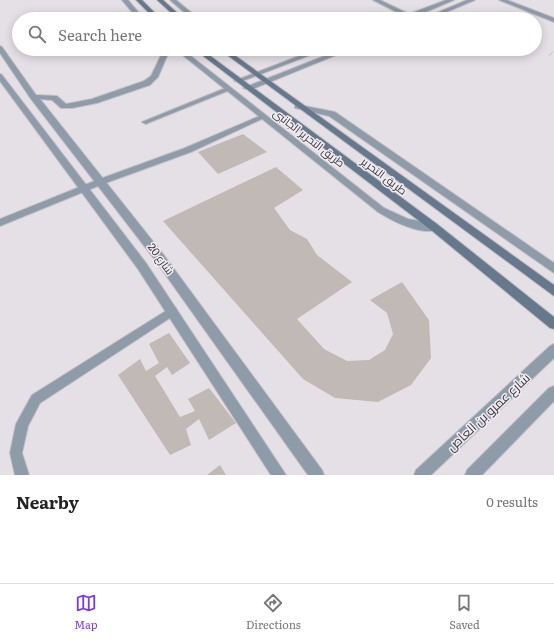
<!DOCTYPE html>
<meta charset="utf-8">
<style>
:root{--surface:#fff;--page:#f2f2f2;--text:#222;--muted:#767676;--line:#e0e0e0;--accent:#7c3aed}
body{margin:0;font-family:Literata,Cairo,serif;background:var(--page);color:var(--text)}
.list{margin:0;padding:0;list-style:none}
h2{display:flex;justify-content:space-between;align-items:center;height:52px;margin:0;padding:0 16px;font-size:17px}
h2 small{font-size:13px;font-weight:400;color:var(--muted)}
.icon{flex:none;width:22px;height:22px;fill:none;stroke:currentColor;stroke-width:2;stroke-linecap:round;stroke-linejoin:round}
.map{position:relative;flex:none;width:554px;height:475px;overflow:hidden}
.search{position:absolute;background:var(--surface);box-shadow:0 2px 10px #0003;left:12px;right:12px;top:12px;height:44px;display:flex;align-items:center;gap:10px;box-sizing:border-box;padding:0 14px;border-radius:22px;color:var(--muted);font-size:15px}
.sheet{height:108px;background:var(--surface)}
nav{display:flex;justify-content:space-around;align-items:center;box-sizing:border-box;height:56px;border-top:1px solid var(--line);background:var(--surface);font-size:11px;color:var(--muted)}
nav a{display:grid;justify-items:center;gap:2px}
nav .on{color:var(--accent)}
.map>svg:first-child{display:block}
.building{fill:#c0b9b5}
.lines{fill:none;stroke-linecap:round;stroke-linejoin:round}
.lane-casing{stroke:#c3bec4;stroke-width:2}
.street-casing{stroke:#c3bec4;stroke-width:2}
.secondary-casing{stroke:#c3bec4;stroke-width:2}
.path{stroke:#9d999d;stroke-width:1.5;stroke-dasharray:0.5 2;stroke-linecap:butt}
.lane{fill:#8e9ba8;fill-rule:evenodd}
.street{fill:#8e9ba8;fill-rule:evenodd}
.secondary{fill:#66788b;fill-rule:evenodd}
.labels{text-anchor:middle;stroke-width:3;stroke-linejoin:round;paint-order:stroke}
.street-label{font-size:11px;fill:#3a383a;stroke:#f2edf4}
.near-street-label{font-size:13px;fill:#3a383a;stroke:#f2edf4}
</style>
<div class="map">
<svg width="554" height="475" viewBox="0 0 554 475">
<rect width="100%" height="100%" fill="#e5e0e6"/>
<g class="building">
<polygon points="243,134 267,152 218,174 198,152"/>
<polygon points="276,167 303,190 274,208 290,230 307,239 317,255 352,282 297,319 324,349 347,361 369,360 385,350 393,334 387,313 370,300 402,282 429,320 431,358 411,385 378,402 335,398 303,379 163,221"/>
<polygon points="169,333 190,363 172,375 167,367 155,376 180,417 195,411 188,399 209,388 236,423 209,440 199,419 186,429 191,445 170,455 118,375 140,359 146,371 159,363 149,344"/>
<polygon points="220,465 226,475 207,475"/>
</g>
<g class="lines">
<defs>
<g id="lane">
<polygon points="228,87 230,88 230,90 148,123 146,124 142,122"/>
<polygon points="262,115 265,117 264,118 191,152 103,184 0,226 0,219 97,180 185,148"/>
<polygon points="172,307 176,308 177,311 176,314 40,403 28,426 22,453 29,475 15,475 10,453 16,424 32,395"/>
</g>
<g id="street">
<polygon points="122,0 128,0 144,19 138,19"/>
<polygon points="170,0 176,0 199,19 192,19"/>
<polygon points="373,0 380,0 409,14 446,0 454,0 414,17 414,19 399,19 404,16"/>
<polygon points="467,0 475,0 430,19 422,19"/>
<polygon points="499,0 507,0 554,18 554,22"/>
<polygon points="0,46 2,47 36,95 57,96 66,104 92,99 144,81 151,76 164,49 170,49 158,77 150,85 97,103 72,108 61,108 52,100 40,99 163,254 322,470 324,475 308,475 155,260 31,99 0,53"/>
<path d="M 175,49 L 182,49 L 384,208 L 408,219 L 437,224 L 439,227 L 437,230 C 420,235 392,221 378,212 Z"/>
<polygon points="317,49 326,49 240,82 234,81"/>
<polygon points="342,49 351,49 250,90 243,88"/>
<polygon points="0,74 2,75 146,263 286,475 271,475 138,269 0,81"/>
<polygon points="295,104 335,112 554,263 554,273 329,116 295,108"/>
<polygon points="554,344 554,358 431,475 414,475 416,470 550,346"/>
<polygon points="554,386 554,401 482,475 465,475 467,470 549,388"/>
</g>
<g id="secondary">
<polygon points="136,0 142,0 161,19 155,19"/>
<polygon points="157,0 163,0 184,19 178,19"/>
<polygon points="194,49 201,49 437,224 554,317 554,329 550,328 431,230"/>
<polygon points="219,49 226,49 554,285 554,296"/>
</g>
</defs>
<use href="#lane" class="lane-casing"/>
<use href="#street" class="street-casing"/>
<use href="#secondary" class="secondary-casing"/>
<polyline class="path" points="549,55 554,52"/>
<use href="#lane" class="lane"/>
<use href="#street" class="street"/>
<use href="#secondary" class="secondary"/>
</g>
<g class="labels">
<g class="street-label">
<text transform="translate(309 138) rotate(38)" y="4">طريق التحرير الجانبى</text>
<text transform="translate(384 176) rotate(37)" y="4">طريق التحرير</text>
<text transform="translate(161 259) rotate(54)" y="4">شارع 20</text>
</g>
<g class="near-street-label">
<text transform="translate(488 412) rotate(-43)" y="5">شارع عمرو بن العاص</text>
</g>
</g>
</svg>
<div class="search"><svg class="icon" aria-label="search" viewBox="0 0 24 24"><circle cx="10" cy="10" r="6"/><path d="M15 15l6 6"/></svg>Search here</div>
</div>
<section class="sheet">
<h2>Nearby<small>0 results</small></h2>
<ul class="list">
</ul>
</section>
<nav>
<a class="on"><svg class="icon" aria-label="map" viewBox="0 0 24 24"><path d="M3 6l6-2 6 2 6-2v14l-6 2-6-2-6 2zM9 4v14M15 6v14"/></svg>Map</a>
<a><svg class="icon" aria-label="directions" viewBox="0 0 24 24"><path d="M12 3l9 9-9 9-9-9zM9 14v-3h6M13 9l2 2-2 2"/></svg>Directions</a>
<a><svg class="icon" aria-label="saved" viewBox="0 0 24 24"><path d="M7 4h10v16l-5-4-5 4z"/></svg>Saved</a>
</nav>
